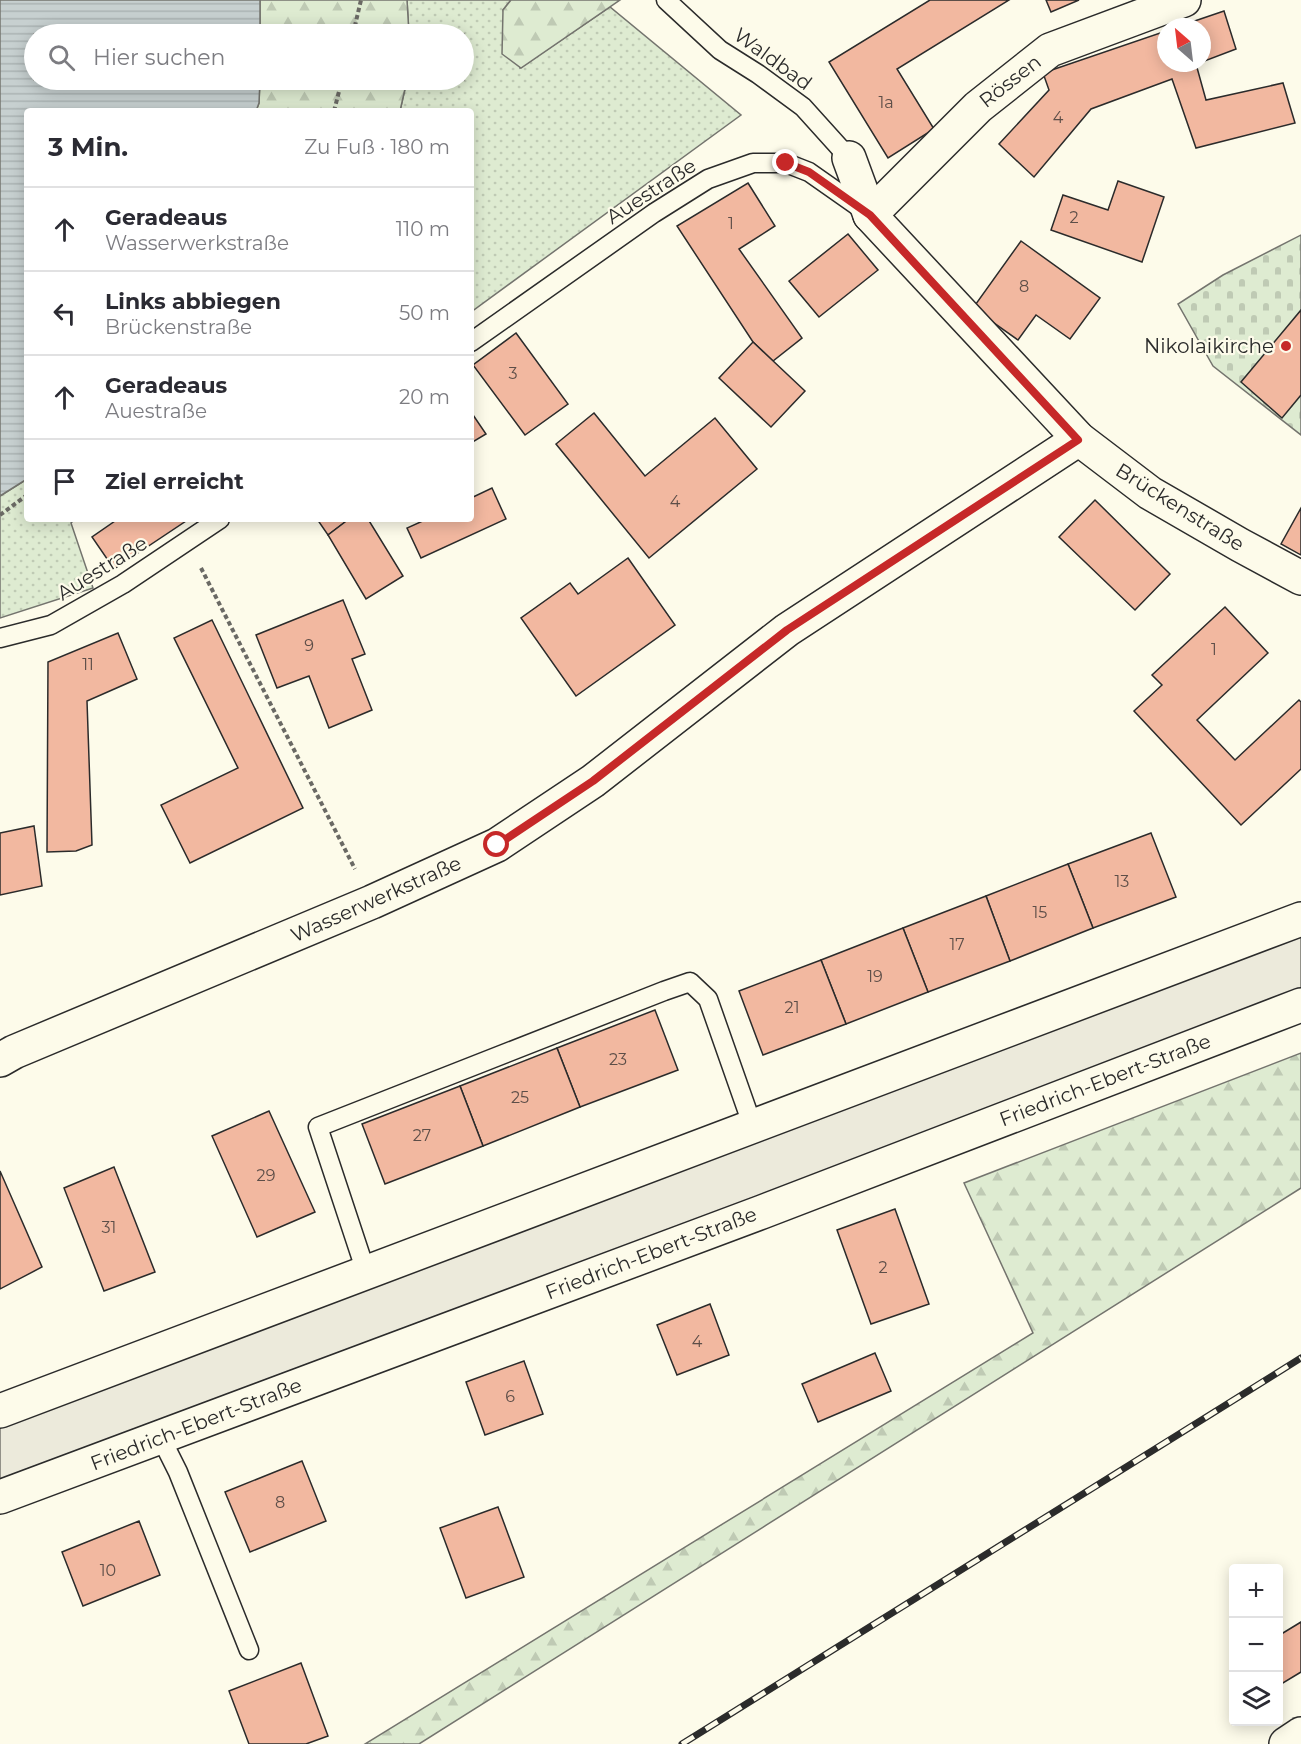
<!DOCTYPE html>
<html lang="de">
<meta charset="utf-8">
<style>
:root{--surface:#fff;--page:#f7f7f7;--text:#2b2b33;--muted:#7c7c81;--line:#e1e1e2}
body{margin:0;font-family:Montserrat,sans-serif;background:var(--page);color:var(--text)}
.controls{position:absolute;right:18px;bottom:18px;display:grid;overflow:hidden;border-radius:6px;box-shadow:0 3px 15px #0003}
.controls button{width:54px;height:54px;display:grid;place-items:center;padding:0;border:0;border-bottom:2px solid var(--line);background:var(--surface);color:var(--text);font:30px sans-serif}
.compass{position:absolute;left:1157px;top:18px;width:54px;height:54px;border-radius:50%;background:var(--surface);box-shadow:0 3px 15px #0003;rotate:332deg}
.stop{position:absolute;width:18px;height:18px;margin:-14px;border:4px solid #c62828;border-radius:50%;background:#fff}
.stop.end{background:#c62828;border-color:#fff;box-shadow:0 2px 6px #0008}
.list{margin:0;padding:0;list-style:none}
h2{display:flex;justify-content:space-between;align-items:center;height:78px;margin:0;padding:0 24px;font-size:26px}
h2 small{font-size:20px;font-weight:400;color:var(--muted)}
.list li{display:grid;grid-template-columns:39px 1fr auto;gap:18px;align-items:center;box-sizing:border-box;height:84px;padding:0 24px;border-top:2px solid var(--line)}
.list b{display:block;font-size:22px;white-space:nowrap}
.list p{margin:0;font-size:20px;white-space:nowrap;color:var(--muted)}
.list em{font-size:20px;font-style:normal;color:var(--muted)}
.icon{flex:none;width:33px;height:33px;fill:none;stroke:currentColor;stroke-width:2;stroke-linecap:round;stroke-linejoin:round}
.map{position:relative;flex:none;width:1301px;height:1744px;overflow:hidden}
.search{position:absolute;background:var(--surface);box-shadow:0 3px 15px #0003;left:24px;top:24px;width:450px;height:66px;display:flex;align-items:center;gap:15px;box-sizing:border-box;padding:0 21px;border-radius:33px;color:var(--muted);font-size:22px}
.panel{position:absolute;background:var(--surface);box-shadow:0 3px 15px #0003;left:24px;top:108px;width:450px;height:414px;border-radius:6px}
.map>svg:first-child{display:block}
.green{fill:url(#green-dots);stroke:#74746e;stroke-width:1.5}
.forest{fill:url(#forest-firs);stroke:#74746e;stroke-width:1.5}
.cemetery{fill:url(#cemetery-stones);stroke:#74746e;stroke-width:1.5}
.parking{fill:#eceadb;stroke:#74746e;stroke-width:1.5}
.water{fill:url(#water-rules);stroke:#74746e;stroke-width:1.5}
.building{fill:#f2b8a0;stroke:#2b2b2b;stroke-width:1.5}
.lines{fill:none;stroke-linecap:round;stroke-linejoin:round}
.service-casing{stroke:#2b2b2b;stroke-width:21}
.minor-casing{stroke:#2b2b2b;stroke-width:36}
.tertiary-casing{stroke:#2b2b2b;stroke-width:36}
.path{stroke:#6a6964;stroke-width:4;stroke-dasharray:4.5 3;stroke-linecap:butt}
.service{stroke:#fdfbea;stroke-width:18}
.minor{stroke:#fdfbea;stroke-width:33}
.tertiary{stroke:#fdfbea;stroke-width:33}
.rail-casing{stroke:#2b2b2b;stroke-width:7}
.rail{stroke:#fdfbea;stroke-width:4.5;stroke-dasharray:14;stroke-linecap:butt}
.route{stroke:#c62828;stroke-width:8}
.poi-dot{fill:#c62828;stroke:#fdfbea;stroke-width:2}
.labels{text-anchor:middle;stroke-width:4.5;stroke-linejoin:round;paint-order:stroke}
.number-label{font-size:16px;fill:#5d4e48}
.street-label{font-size:20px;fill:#2b2b2b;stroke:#fdfbea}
.poi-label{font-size:20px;fill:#2b2b2b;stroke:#fdfbea;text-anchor:end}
</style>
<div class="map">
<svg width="1301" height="1744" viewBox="0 0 1301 1744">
<defs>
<pattern id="green-dots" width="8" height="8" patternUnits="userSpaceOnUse" patternTransform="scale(1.5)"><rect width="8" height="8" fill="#deebd1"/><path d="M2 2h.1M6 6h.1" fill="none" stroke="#bfcab4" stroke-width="1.8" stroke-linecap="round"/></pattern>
<pattern id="forest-firs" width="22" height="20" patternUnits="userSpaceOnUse" patternTransform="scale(1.5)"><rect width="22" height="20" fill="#deebd1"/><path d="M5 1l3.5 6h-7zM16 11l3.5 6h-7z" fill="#bfcab4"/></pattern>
<pattern id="cemetery-stones" width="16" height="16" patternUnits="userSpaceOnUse" patternTransform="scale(1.5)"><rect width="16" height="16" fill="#deebd1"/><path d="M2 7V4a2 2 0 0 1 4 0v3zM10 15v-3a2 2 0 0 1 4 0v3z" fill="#bfcab4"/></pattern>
<pattern id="water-rules" width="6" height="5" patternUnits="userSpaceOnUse" patternTransform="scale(1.5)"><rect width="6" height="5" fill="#c7d0d0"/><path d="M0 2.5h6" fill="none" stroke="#abb3b3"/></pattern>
</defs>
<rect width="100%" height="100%" fill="#fdfbea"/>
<g class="green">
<polygon points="407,0 511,0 503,10 520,68 610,7 741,115 471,312 471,111 400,111 407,80 464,80 464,34 409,34"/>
<polygon points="27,479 27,519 75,519 71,523 93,588 0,618 0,496"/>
</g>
<g class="forest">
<polygon points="260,0 407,0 409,34 260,34"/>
<polygon points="511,0 620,0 521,68 502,54 503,10"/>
<polygon points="260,80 407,80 400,111 256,111 259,103"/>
<polygon points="1301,1053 1301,1188 419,1744 365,1744 1033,1333 964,1183"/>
</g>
<polygon class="cemetery" points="1301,235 1301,435 1213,366 1178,304 1223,275"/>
<polygon class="parking" points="1301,933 1301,991 710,1216 0,1481 0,1424"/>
<polygon class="water" points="0,0 260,0 260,34 34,34 34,80 260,80 259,103 256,111 27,111 27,479 0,496"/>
<g class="building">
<polygon points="930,0 1009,0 897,69 934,129 888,158 829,62"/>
<polygon points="1046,0 1079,0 1051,12"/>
<polygon points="1224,11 1236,49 1202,62 1202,27 1177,27"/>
<polygon points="1166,31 1166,63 1200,63 1196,64 1206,100 1283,83 1295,123 1196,148 1172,79 1091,109 1034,177 999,144 1049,90 1043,73"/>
<polygon points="1118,181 1164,197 1142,262 1051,230 1063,195 1108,210"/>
<polygon points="748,183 775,226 739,249 802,338 773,361 753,342 677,226"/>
<polygon points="848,234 878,270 819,317 789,281"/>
<polygon points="1021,241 1100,298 1070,339 1036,315 1018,340 973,308"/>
<polygon points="1301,310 1301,395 1282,418 1241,382"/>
<polygon points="516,333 568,404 525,435 473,365"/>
<polygon points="753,342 805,391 771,427 719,378"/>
<polygon points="471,412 486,434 471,443"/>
<polygon points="594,413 645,476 715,418 757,469 649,558 556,444"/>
<polygon points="492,488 506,519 421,558 407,528 427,519 471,519 471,498"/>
<polygon points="1095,500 1170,574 1135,610 1059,537"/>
<polygon points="1301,508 1301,555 1281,544"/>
<polygon points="118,519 189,519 114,569 92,537"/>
<polygon points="317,519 349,519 328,535"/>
<polygon points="349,519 368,519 403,576 366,599 328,535"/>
<polygon points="628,558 675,625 576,696 521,618 570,583 578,594"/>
<polygon points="343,600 365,654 352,659 372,710 329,728 309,676 277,688 256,635"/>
<polygon points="1225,607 1268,653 1197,720 1235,760 1299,700 1301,702 1301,769 1241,825 1134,711 1162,685 1152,675"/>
<polygon points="212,620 303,808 190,863 161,805 238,768 174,638"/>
<polygon points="118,633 137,679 87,701 92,845 76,851 47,852 48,662"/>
<polygon points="34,826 42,886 0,895 0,833"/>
<polygon points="1151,833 1176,897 1093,928 1068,864"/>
<polygon points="1068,864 1093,928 1010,961 986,896"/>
<polygon points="986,896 1010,961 928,992 903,928"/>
<polygon points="903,928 928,992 846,1024 821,960"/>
<polygon points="821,960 846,1024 763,1055 739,991"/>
<polygon points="655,1010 678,1070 580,1107 557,1048"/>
<polygon points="557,1048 580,1107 483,1146 460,1086"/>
<polygon points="460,1086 483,1146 385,1184 362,1124"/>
<polygon points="269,1111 315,1212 257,1237 212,1136"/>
<polygon points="114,1167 155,1272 104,1291 64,1188"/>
<polygon points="0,1171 42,1267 0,1289"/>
<polygon points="895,1209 929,1304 871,1324 837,1230"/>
<polygon points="710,1304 729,1355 677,1375 657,1325"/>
<polygon points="875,1353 891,1391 818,1422 802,1384"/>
<polygon points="524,1361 543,1414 485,1435 466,1382"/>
<polygon points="302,1461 326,1521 250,1552 225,1492"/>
<polygon points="498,1507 524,1577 466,1598 440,1528"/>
<polygon points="139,1521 160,1575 83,1606 62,1552"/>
<polygon points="1301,1622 1301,1672 1278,1686 1278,1636"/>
<polygon points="301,1663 328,1736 306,1744 249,1744 229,1691"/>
</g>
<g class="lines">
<defs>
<g id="service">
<polyline points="666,0 720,50 758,74 803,107 849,158"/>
<polyline points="471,342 654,213 708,179 753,163 786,163 809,172 866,212"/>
<polyline points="0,638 51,625 123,584 220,519"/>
<polyline points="366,1272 318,1127 664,991 690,982 708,999 753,1127"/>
<polyline points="161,1438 178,1472 249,1650"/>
</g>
<g id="minor">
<polyline points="849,158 870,215 1079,439 1150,493 1240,545 1301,578"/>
<polyline points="870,215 978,107 1050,50 1184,0"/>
<polyline points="0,1060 14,1052 372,902 497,845 593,781 787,630 1079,439"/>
<polyline points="1286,1744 1301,1734"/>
</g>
<g id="tertiary">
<polyline points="0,1411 1301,919"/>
<polyline points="0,1497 762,1212 1301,1005"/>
</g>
</defs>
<use href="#service" class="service-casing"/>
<use href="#minor" class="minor-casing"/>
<use href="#tertiary" class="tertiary-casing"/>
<g class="path">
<polyline points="353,34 361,0"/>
<polyline points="334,111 342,80"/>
<polyline points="0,515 27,495"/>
<polyline points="201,568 355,869"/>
</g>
<use href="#service" class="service"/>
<use href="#minor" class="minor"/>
<use href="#tertiary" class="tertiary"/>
<defs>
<polyline id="rail" points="682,1744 1301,1358"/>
</defs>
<use href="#rail" class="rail-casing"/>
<use href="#rail" class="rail"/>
</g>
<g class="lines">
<polyline class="route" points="497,845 593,781 787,630 1078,440 870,215 809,172 786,163"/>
</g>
<circle class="poi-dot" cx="1286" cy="346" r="6"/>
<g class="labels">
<g class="number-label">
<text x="886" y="108">1a</text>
<text x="1058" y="123">4</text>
<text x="1074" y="223">2</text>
<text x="731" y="229">1</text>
<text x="1024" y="292">8</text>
<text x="513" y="379">3</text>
<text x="675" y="507">4</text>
<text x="309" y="651">9</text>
<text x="1214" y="655">1</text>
<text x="88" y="670">11</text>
<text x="1122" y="887">13</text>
<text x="1040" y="918">15</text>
<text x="957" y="950">17</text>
<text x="875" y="982">19</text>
<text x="792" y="1013">21</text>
<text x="618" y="1065">23</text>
<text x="520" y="1103">25</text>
<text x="422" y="1141">27</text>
<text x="266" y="1181">29</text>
<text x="109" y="1233">31</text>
<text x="883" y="1273">2</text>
<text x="697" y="1347">4</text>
<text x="510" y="1402">6</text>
<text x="280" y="1508">8</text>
<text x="108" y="1576">10</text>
</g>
<g class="street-label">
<text transform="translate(773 59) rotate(36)" y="7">Waldbad</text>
<text transform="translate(1010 81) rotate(-38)" y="7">Rössen</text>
<text transform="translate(651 191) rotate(-33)" y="7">Auestraße</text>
<text transform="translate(1180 507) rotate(32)" y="7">Brückenstraße</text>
<text transform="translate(102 568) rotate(-32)" y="7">Auestraße</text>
<text transform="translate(376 899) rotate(-24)" y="7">Wasserwerkstraße</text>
<text transform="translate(1105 1080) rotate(-21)" y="7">Friedrich-Ebert-Straße</text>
<text transform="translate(651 1253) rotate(-21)" y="7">Friedrich-Ebert-Straße</text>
<text transform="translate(196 1424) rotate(-21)" y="7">Friedrich-Ebert-Straße</text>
</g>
<g class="poi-label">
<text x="1274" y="353">Nikolaikirche</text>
</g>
</g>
</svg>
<div class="controls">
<button>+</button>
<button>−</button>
<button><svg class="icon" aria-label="layers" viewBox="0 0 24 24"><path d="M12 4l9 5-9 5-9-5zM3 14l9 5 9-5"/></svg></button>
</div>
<svg class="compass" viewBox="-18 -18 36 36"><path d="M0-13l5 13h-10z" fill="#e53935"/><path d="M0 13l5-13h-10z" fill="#7c7c81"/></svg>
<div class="stop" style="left:497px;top:845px"></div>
<div class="stop end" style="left:786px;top:163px"></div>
<div class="search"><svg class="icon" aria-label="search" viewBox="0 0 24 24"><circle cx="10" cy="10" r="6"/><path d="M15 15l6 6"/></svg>Hier suchen</div>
<section class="panel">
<h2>3 Min.<small>Zu Fuß · 180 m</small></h2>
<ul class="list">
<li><svg class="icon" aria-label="ahead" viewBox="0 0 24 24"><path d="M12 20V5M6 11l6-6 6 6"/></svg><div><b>Geradeaus</b><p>Wasserwerkstraße</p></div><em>110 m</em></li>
<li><svg class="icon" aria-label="left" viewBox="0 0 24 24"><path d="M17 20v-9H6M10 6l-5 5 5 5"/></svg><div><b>Links abbiegen</b><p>Brückenstraße</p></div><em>50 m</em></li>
<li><svg class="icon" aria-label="ahead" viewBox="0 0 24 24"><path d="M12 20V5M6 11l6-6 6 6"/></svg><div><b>Geradeaus</b><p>Auestraße</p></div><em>20 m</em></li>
<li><svg class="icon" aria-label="arrive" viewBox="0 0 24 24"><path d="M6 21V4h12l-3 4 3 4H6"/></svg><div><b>Ziel erreicht</b></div></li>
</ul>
</section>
</div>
